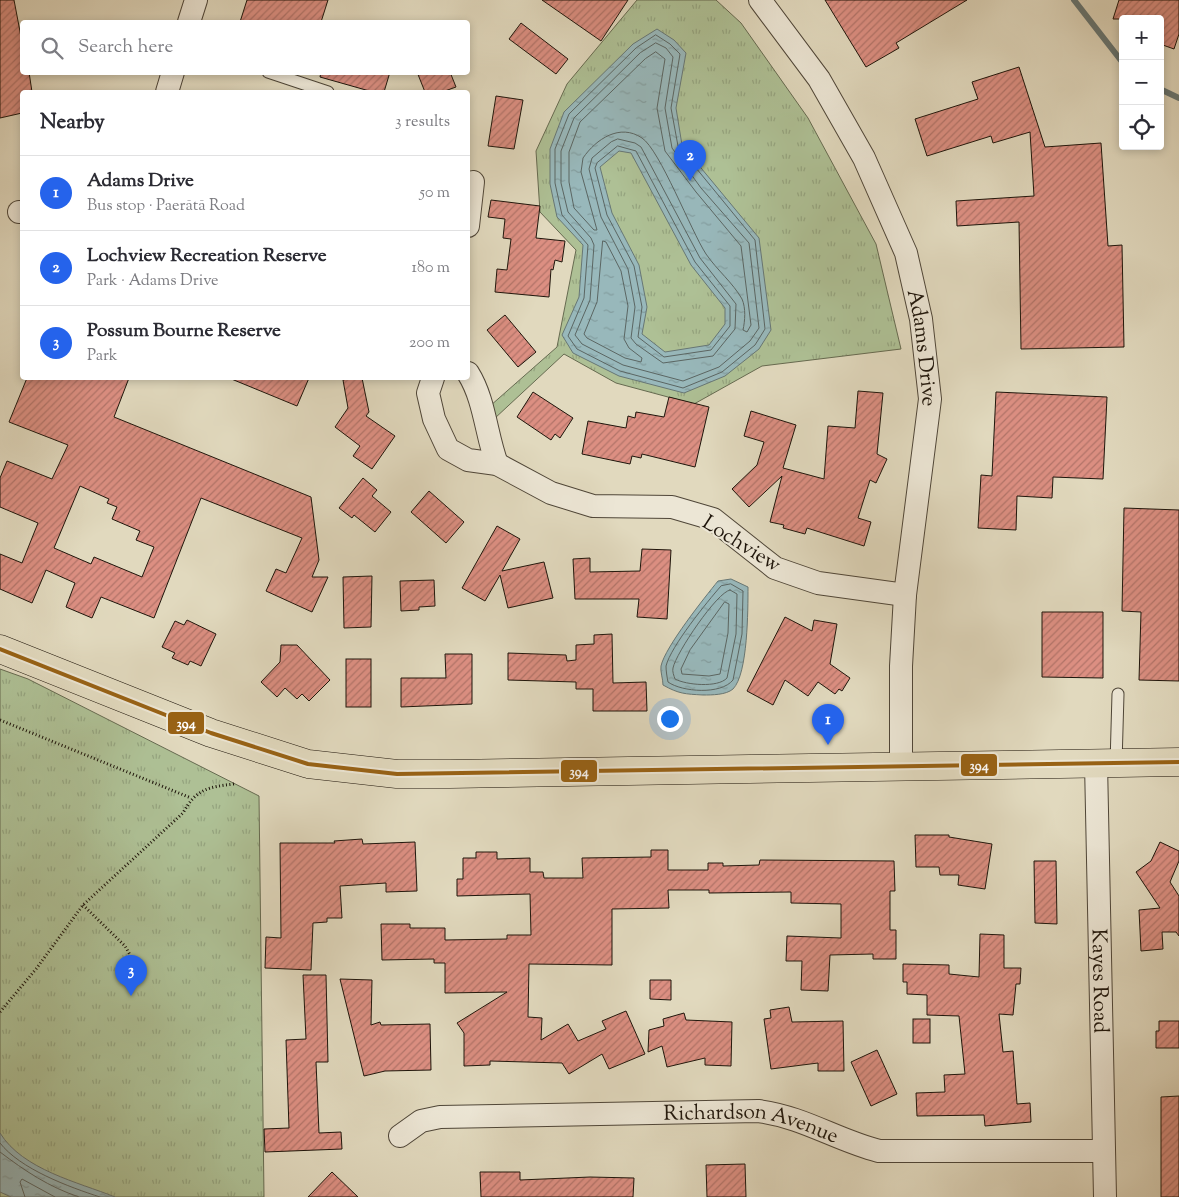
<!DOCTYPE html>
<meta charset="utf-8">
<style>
:root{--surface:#fff;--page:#f7f7f7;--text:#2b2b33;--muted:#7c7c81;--line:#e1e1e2;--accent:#2563eb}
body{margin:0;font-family:"Sorts Mill Goudy",serif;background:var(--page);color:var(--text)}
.controls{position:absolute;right:15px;top:15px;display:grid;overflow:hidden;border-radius:5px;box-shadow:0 2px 8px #0003}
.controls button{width:45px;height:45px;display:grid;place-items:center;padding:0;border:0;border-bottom:1px solid var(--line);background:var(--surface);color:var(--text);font:25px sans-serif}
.you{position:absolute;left:669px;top:718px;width:18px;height:18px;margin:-12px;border:4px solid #fff;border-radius:50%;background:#1a73e8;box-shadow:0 0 0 8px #1a73e833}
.badge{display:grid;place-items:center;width:32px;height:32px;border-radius:50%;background:var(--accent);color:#fff;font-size:16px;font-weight:700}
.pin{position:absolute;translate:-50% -41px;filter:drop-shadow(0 1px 2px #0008)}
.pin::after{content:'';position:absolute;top:26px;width:18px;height:15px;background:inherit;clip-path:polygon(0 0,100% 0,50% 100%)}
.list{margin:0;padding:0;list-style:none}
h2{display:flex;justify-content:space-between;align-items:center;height:65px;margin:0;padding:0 20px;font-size:21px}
h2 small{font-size:16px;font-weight:400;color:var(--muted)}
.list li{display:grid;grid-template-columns:32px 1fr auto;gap:15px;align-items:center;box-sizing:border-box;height:75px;padding:0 20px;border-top:1px solid var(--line)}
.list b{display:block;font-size:19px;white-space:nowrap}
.list p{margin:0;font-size:16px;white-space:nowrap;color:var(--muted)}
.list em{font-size:16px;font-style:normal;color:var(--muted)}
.icon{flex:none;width:28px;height:28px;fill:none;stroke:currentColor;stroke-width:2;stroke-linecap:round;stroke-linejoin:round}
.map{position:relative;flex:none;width:1179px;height:1197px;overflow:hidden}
.search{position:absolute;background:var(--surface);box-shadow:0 2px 8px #0003;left:20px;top:20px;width:450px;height:55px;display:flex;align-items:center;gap:12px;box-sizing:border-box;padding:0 18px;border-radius:5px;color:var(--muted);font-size:19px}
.panel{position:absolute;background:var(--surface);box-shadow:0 2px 8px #0003;left:20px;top:90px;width:450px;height:290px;border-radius:5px}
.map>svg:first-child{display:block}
.park{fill:url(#park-tufts);stroke:#666a50}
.water{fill:url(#water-ripples);stroke:#677775;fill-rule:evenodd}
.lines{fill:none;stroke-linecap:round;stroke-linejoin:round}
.shore{stroke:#5b6663;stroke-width:1}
.stream{stroke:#677775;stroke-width:6}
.building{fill:url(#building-hatch);stroke:#1e150b;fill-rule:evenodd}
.lane-casing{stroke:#4f4638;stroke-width:13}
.street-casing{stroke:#4f4638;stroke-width:24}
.primary-casing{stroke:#1e150b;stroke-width:29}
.path{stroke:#1e150b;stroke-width:3;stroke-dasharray:1 2.5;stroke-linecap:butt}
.lane{stroke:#ece6d5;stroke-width:11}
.street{stroke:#ece6d5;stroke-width:22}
.primary{stroke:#e1d9be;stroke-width:28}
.bus-1-casing{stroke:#ece6d5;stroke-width:8}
.bus-1{stroke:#986215;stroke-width:4}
.labels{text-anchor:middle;stroke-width:4;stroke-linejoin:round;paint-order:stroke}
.street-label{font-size:21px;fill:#1e150b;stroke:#ece6d5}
.line-badge{stroke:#ece6d5;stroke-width:2}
.badge-label{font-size:14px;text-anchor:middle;font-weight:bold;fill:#fff}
</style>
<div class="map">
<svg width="1179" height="1197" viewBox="0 0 1179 1197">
<defs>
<pattern id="park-tufts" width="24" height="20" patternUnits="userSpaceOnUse" patternTransform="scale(1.25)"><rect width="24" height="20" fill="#aec095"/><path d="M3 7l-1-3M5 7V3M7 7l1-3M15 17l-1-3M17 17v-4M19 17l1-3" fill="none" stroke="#95a47f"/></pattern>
<pattern id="water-ripples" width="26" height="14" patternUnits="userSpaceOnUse" patternTransform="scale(1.25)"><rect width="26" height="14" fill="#98b8bb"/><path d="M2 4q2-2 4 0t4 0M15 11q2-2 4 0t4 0" fill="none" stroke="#839d9f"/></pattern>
<pattern id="building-hatch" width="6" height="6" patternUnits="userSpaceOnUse" patternTransform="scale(1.25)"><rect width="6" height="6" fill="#dc8f82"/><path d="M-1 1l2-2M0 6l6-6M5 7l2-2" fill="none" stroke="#b27469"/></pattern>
</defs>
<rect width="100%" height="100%" fill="#e1d9be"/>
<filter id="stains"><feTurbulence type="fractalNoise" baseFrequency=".004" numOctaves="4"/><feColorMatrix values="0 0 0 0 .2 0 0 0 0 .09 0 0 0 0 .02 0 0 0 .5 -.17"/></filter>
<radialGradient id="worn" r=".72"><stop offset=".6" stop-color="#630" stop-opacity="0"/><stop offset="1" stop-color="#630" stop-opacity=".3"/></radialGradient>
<g class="park">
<polygon points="637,0 716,0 741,23 808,118 876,244 901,349 762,366 694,404 616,383 564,354 494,419 490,406 557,347 576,250 540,212 536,151 567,84"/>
<polygon points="0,669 28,679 259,796 264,1197 0,1197"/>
</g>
<g class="water">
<path d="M 657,29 L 674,40 L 686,53 L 676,108 L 682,145 L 759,238 L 771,330 L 759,349 L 725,376 L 684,393 L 619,376 L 573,353 L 562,335 L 579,297 L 583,245 L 557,217 L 550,184 L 550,149 L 564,112 L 633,44 ZM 619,151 L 631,153 L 691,265 L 725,308 L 725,324 L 709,345 L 665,352 L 642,334 L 647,307 L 639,265 L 612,213 L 600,167 Z"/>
<path d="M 731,579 L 748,587 C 748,609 748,674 733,689 C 726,695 712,695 703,695 C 685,694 679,694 663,685 C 663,679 660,671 661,666 C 665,647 705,597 718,581 Z"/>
<path d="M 0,1133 C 23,1170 78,1182 115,1197 L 11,1197 L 0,1192 Z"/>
</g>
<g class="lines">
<g class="shore">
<polygon points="656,35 670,44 680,54 671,108 678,146 755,240 765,329 755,345 722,372 683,388 620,371 577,349 568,336 584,298 588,245 562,215 555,183 555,149 569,114 636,48"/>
<polygon points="656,43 666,48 673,57 665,108 672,148 701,188 749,243 759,328 750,341 719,367 683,381 623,365 582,344 575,335 590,300 594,245 591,238 568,212 561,183 561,151 574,118 640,53"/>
<path d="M 656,52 L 665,59 L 657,108 L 665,151 L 696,192 L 741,246 L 751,325 L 747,332 L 743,330 C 745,321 746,308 742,299 C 733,283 717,270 706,254 C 691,231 660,150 642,138 C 620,123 596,139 583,158 L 581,172 L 597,230 L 594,230 L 574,208 L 569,182 L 569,152 L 580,122 L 645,59 Z"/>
<polygon points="618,139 635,143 641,147 700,258 736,304 735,329 713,356 663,363 636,344 631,338 635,307 628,269 601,217 589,169 592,158 611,142"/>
<polygon points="618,146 636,151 695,262 730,306 730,326 711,350 664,357 638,337 642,307 634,266 607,215 595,168 597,163"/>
<polygon points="603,241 606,242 621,271 628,306 624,339 629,348 642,358 641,362 625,358 587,338 584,334 597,302"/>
<path d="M 731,584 L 743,591 L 742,634 L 733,680 C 721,695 682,692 668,682 C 667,677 666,671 666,666 C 671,646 707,602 721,586 Z"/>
<path d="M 730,590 L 737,594 L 736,634 L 727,678 C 718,688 686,685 675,679 C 674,676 672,671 673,668 C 676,653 717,592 730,590 Z"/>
<polygon points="725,602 729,604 728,633 720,674 709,676 682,674 681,669 690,650"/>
<path d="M 0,1143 C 20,1169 69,1187 100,1197"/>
<path d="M 0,1152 C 25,1171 49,1187 79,1197"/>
<polyline points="25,1197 20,1182 22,1179 55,1197"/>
</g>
<g class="stream">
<polyline points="1074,0 1123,63"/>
<polyline points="1160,89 1179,98"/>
</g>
</g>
<g class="building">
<polygon points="0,0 14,0 22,42 22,72 29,72 32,92 22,92 22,113 0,118"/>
<polygon points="247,0 328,0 321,22 240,22"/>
<polygon points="542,0 628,0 601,41"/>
<polygon points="825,0 967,0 896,43 899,48 866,67"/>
<polygon points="1119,0 1179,0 1179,34 1174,49 1160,44 1160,19 1113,19"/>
<polygon points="521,23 568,59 556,74 509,39"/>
<polygon points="1019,67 1045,147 1101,143 1108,246 1122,245 1124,347 1021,349 1019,222 957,226 956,201 1034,196 1030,132 993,143 991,136 927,156 915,119 978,99 972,82"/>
<polygon points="321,72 390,72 384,92 373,92 320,77"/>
<polygon points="417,72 450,72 456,87 442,92 425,92"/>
<polygon points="496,96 523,100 514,149 488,146"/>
<polygon points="491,200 540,206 536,238 565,241 562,262 555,260 553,270 551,269 549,297 495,292 497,269 507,270 511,239 503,238 505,219 488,217"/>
<polygon points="505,315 536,352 518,367 487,330"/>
<path d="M 27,378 L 129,378 L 114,417 L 311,497 L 319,560 L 312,577 L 328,577 L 312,612 L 266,591 L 276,569 L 286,573 L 302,538 L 201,498 L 154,618 L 101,597 L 92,618 L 66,607 L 75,583 L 46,570 L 32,603 L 0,589 L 0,554 L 22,563 L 38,523 L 0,507 L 0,478 L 7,461 L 52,479 L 68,445 L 9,422 ZM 80,486 L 109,499 L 107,503 L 117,507 L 112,519 L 140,531 L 136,540 L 154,547 L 142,577 L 94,557 L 91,564 L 54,548 Z"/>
<polygon points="229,378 309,378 297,406"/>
<polygon points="354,378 362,378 369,412 366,416 395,436 372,469 353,456 360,446 335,427 348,408 343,380"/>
<polygon points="858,391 883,393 877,454 887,459 876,483 870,480 858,518 871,522 864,546 807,528 805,534 783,528 784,525 770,522 782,476 749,507 732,489 757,465 764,442 744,436 751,411 796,425 783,468 824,479 828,426 855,428"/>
<polygon points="533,392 573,418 560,438 555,434 551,440 517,417"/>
<polygon points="996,392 1107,397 1103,479 1053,477 1052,498 1017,496 1016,530 978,528 981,475 992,476"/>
<polygon points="669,397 709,407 695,467 642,454 641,458 632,456 630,464 582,454 588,421 626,428 628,416 635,418 636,412 664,417"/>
<polygon points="363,478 377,490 372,496 391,512 375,532 354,515 352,518 339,508"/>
<polygon points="429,491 464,522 446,543 411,512"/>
<polygon points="1124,508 1179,510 1179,681 1139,680 1141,612 1122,611"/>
<polygon points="497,526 520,539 502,571 544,562 553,598 508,608 500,575 485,601 462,588"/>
<polygon points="642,549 671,550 667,619 637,617 639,599 575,599 573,559 590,558 590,572 640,571"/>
<polygon points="372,576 371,627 344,628 343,577"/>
<polygon points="434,580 435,606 419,607 419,610 401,611 400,581"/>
<polygon points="1042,612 1103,612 1103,678 1042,677"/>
<polygon points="785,617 812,631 814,620 837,624 830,664 850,678 842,691 839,689 835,694 818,682 808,696 785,680 773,705 747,691"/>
<polygon points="187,620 216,634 201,666 190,661 188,665 172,658 175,653 162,647 175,621 184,625"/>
<polygon points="612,634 613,683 646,682 647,711 593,711 593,689 576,689 576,682 508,680 508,653 566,655 567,661 576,660 576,645 594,644 594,635"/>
<polygon points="281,645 297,645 330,680 309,701 302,694 297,699 285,688 277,697 261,682 280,662"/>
<polygon points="445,654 472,654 472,704 401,707 401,678 446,678"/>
<rect x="346" y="659" width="25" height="48"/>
<polygon points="915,835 949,835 949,837 992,844 985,889 958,885 959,875 940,875 939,867 916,867"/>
<polygon points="362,839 363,844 415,842 417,891 386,892 386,883 340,886 342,918 327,918 327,922 313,923 311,970 265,968 266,937 281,938 280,843 335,843 334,841"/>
<polygon points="1160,842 1179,851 1179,861 1170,882 1179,896 1179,936 1176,932 1162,932 1163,949 1141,951 1139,910 1160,908 1136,872 1151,861"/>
<polygon points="651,850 668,850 668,870 708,870 708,863 723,863 723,866 759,865 760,860 894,861 895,891 890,891 890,930 896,930 896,959 873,959 873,954 830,955 828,991 801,990 802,961 786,961 787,936 841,938 841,904 791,903 791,892 709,893 709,890 668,890 669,908 612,909 612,965 529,964 528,1017 542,1018 541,1040 568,1024 578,1041 606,1029 602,1021 626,1011 645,1054 609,1069 602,1054 569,1074 562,1063 490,1061 490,1065 464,1066 464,1033 457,1023 507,992 445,993 445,963 434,963 434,959 382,960 381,924 410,924 410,928 445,928 445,940 507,939 507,935 531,935 530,894 457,896 457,879 463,879 463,858 476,858 476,852 497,852 497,859 530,858 530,872 543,872 544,878 583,878 582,858 651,857"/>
<polygon points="1034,861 1056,861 1057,924 1035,923"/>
<polygon points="980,934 1004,935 1004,968 1021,968 1020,984 1016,984 1013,1015 999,1014 1003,1052 1013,1051 1017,1104 1030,1103 1031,1122 985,1126 984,1115 917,1116 916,1093 945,1092 944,1075 965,1074 959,1016 927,1015 927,995 907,994 907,982 903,982 903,964 949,965 949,974 979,977"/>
<polygon points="303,975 326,975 328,1062 316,1062 319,1133 341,1132 342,1149 265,1152 264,1129 289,1128 286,1040 306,1039"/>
<polygon points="340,979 372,980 371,1025 380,1022 381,1025 430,1024 431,1070 385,1071 364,1076"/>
<polygon points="650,980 671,980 671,1000 650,999"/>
<polygon points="789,1007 792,1022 843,1021 844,1071 818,1071 818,1063 771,1069 764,1019 771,1018 770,1010"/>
<polygon points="684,1013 686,1020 732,1022 731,1066 705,1065 705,1058 667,1067 662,1046 648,1052 649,1030 664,1026 663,1019"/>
<rect x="913" y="1019" width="17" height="24"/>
<polygon points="1159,1021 1179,1021 1179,1048 1156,1048 1156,1031 1159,1031"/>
<polygon points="877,1050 897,1094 871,1106 851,1062"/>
<polygon points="1179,1096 1179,1197 1161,1197 1161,1097"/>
<polygon points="745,1164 746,1197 707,1197 706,1165"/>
<polygon points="332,1172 358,1197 308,1197"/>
<polygon points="480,1172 520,1172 520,1180 590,1177 634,1178 633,1197 481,1197"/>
</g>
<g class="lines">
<defs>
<g id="lane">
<polyline points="268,72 328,92"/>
<polyline points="1116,764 1118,694"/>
</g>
<g id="street">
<path id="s1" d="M 760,0 L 819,79 L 864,158 L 906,253 L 921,319 L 930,399 L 905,595 L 901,666 L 901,765"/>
<polyline points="189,22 196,0"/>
<polyline points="167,92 173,72"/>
<polyline points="19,212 22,212"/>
<polyline points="468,226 473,182"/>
<path d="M 468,373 C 485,400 486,435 497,464"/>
<polyline points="433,378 428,393 434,419 448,449 468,460 497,464 551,493 593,506 672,507 713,519 775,568 818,583 905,595"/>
<path id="s2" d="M 1096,763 L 1105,1197"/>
<path id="s3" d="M 400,1136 L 421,1121 L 440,1117 L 758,1111 C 804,1117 836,1140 879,1151 L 1104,1151"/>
</g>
<polyline id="primary" points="0,649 211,733 308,764 397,774 450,774 1179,762"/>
</defs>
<use href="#lane" class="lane-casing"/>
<use href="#street" class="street-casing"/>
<use href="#primary" class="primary-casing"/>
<g class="path">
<polyline points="0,720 191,798"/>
<polyline points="83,905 125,946 140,973"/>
<path d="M 0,1012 L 36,969 L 83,905 L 183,813 C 196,789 208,787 234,784"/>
</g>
<use href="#lane" class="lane"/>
<use href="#street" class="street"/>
<use href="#primary" class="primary"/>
<defs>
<polyline id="bus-1" points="0,649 211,733 308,764 397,774 1179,762"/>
</defs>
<use href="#bus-1" class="bus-1-casing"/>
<use href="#bus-1" class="bus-1"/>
</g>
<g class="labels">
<g class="street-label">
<text dy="7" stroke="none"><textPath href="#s1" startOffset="390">Adams Drive</textPath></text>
<text transform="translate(742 543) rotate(32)" y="7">Lochview</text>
<text dy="7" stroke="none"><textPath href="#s2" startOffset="218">Kayes Road</textPath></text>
<text dy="7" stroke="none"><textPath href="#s3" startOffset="358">Richardson Avenue</textPath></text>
</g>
</g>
<g class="line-badge">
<rect x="167" y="711" width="38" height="24" rx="5" fill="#986215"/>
<rect x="960" y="753" width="38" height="24" rx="5" fill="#986215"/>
<rect x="560" y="759" width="38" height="24" rx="5" fill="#986215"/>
</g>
<g class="badge-label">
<text x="186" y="728">394</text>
<text x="979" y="770">394</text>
<text x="579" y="776">394</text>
</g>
<rect width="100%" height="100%" filter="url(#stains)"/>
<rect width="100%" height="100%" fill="url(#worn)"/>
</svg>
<div class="controls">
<button>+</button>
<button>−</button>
<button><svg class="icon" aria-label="locate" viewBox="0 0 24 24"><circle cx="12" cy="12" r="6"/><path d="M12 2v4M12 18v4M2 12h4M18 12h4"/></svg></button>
</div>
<div class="you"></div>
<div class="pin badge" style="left:828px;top:745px">1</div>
<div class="pin badge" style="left:690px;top:181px">2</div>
<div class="pin badge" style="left:131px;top:996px">3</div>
<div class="search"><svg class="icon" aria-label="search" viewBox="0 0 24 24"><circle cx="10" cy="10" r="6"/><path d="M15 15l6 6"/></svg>Search here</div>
<section class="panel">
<h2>Nearby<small>3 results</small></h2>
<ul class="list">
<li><span class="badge">1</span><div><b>Adams Drive</b><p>Bus stop · Paerātā Road</p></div><em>50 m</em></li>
<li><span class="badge">2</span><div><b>Lochview Recreation Reserve</b><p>Park · Adams Drive</p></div><em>180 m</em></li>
<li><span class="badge">3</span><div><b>Possum Bourne Reserve</b><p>Park</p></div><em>200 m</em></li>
</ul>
</section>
</div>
